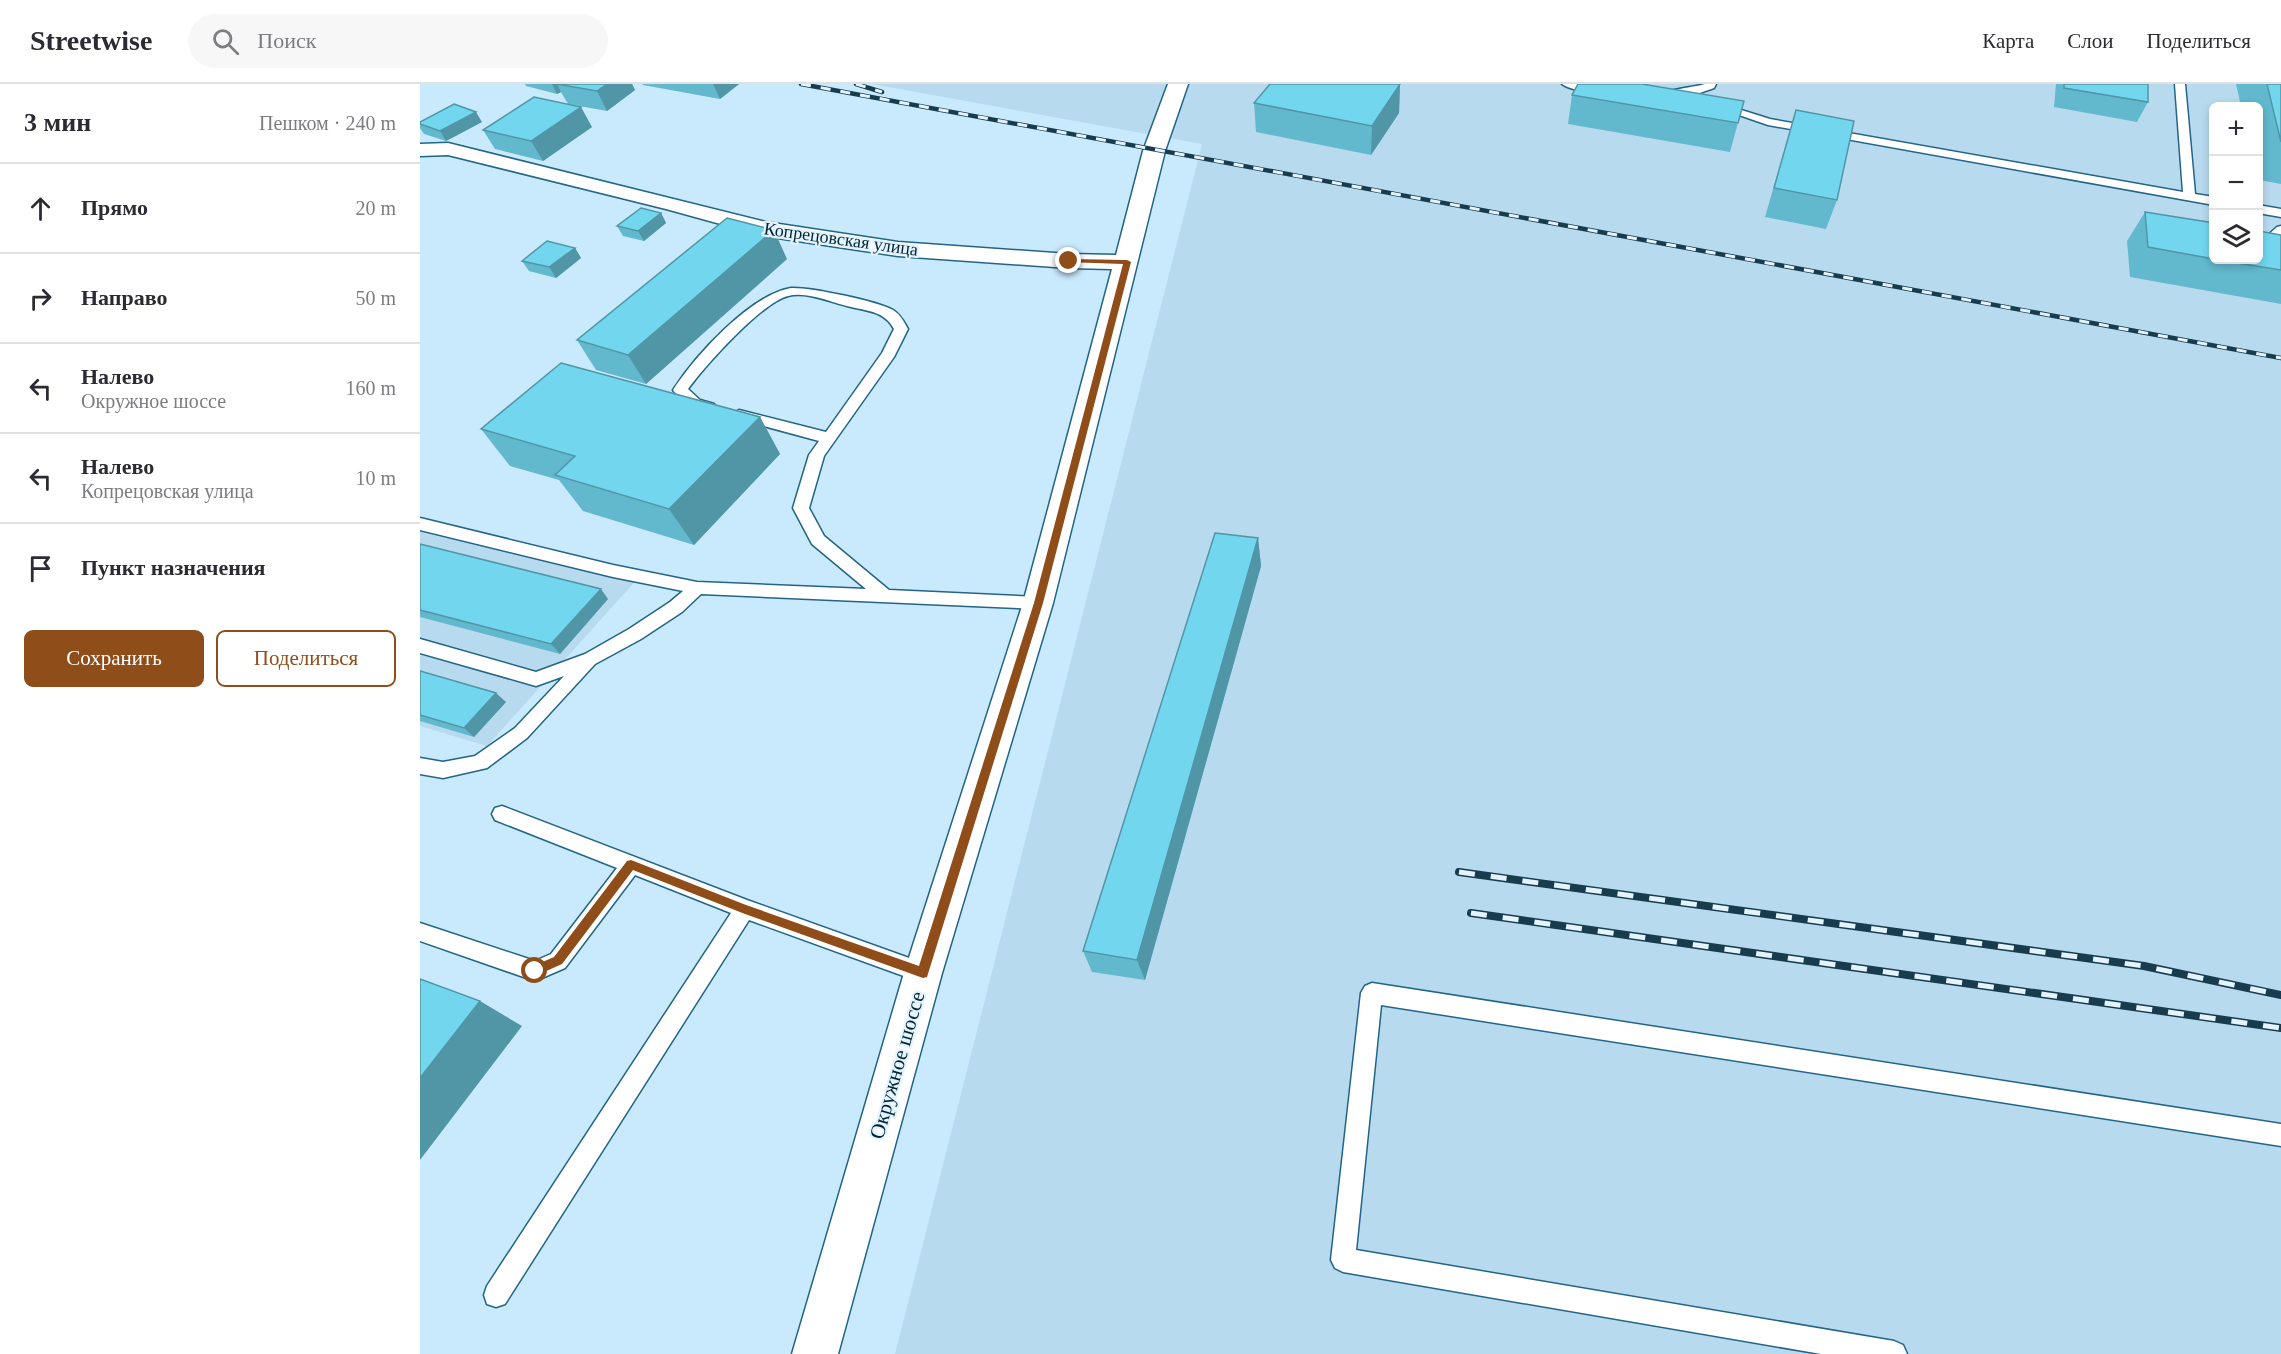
<!DOCTYPE html>
<html lang="ru">
<meta charset="utf-8">
<style>
:root{--surface:#fff;--page:#f7f7f7;--text:#2b2b33;--muted:#7c7c81;--line:#e1e1e2;--accent:#8e4d19}
body{margin:0;font-family:"Times New Roman",serif;background:var(--page);color:var(--text)}
.controls{position:absolute;right:18px;top:18px;display:grid;overflow:hidden;border-radius:9px;box-shadow:0 3px 9px #0003}
.controls button{width:54px;height:54px;display:grid;place-items:center;padding:0;border:0;border-bottom:2px solid var(--line);background:var(--surface);color:var(--text);font:30px sans-serif}
.stop{position:absolute;width:18px;height:18px;margin:-14px;border:4px solid #8e4d19;border-radius:50%;background:#fff}
.stop.end{background:#8e4d19;border-color:#fff;box-shadow:0 2px 6px #0008}
.list{margin:0;padding:0;list-style:none}
h2{display:flex;justify-content:space-between;align-items:center;height:78px;margin:0;padding:0 24px;font-size:26px}
h2 small{font-size:20px;font-weight:400;color:var(--muted)}
.list li{display:grid;grid-template-columns:39px 1fr auto;gap:18px;align-items:center;box-sizing:border-box;height:90px;padding:0 24px;border-top:2px solid var(--line)}
.list b{display:block;font-size:22px;white-space:nowrap}
.list p{margin:0;font-size:20px;white-space:nowrap;color:var(--muted)}
.list em{font-size:20px;font-style:normal;color:var(--muted)}
.actions{display:flex;gap:12px;padding:18px 24px}
.actions a{flex:1;padding:14px 0;border:2px solid var(--accent);border-radius:9px;text-align:center;font-size:21px;color:var(--accent)}
.actions .main{background:var(--accent);color:#fff}
.icon{flex:none;width:33px;height:33px;fill:none;stroke:currentColor;stroke-width:2;stroke-linecap:round;stroke-linejoin:round}
.map{position:relative;flex:none;width:1861px;height:1270px;overflow:hidden}
header{display:flex;align-items:center;gap:36px;box-sizing:border-box;height:84px;padding:0 30px;background:var(--surface);border-bottom:2px solid var(--line)}
header strong{font-size:28px}
nav{display:flex;gap:33px;margin-inline-start:auto;font-size:21px}
.search{width:420px;height:54px;background:var(--page);display:flex;align-items:center;gap:15px;box-sizing:border-box;padding:0 21px;border-radius:33px;color:var(--muted);font-size:22px}
main{display:flex}
aside{flex:1;background:var(--surface)}
.map>svg:first-child{display:block}
.built{fill:#b8daef;fill-rule:evenodd}
.lines{fill:none;stroke-linecap:round;stroke-linejoin:round}
.service-casing{stroke:#226587;stroke-width:3}
.minor-casing{stroke:#226587;stroke-width:3}
.service{fill:#fff;fill-rule:evenodd}
.minor{fill:#fff;fill-rule:evenodd}
.rail-far1-casing{stroke:#183c4e;stroke-width:4.5}
.rail-casing{stroke:#183c4e;stroke-width:8}
.rail-far1{stroke:#e4f4fe;stroke-width:3;stroke-dasharray:10;stroke-linecap:butt}
.rail{stroke:#e4f4fe;stroke-width:5;stroke-dasharray:16;stroke-linecap:butt}
.wall{fill:#62b9cd}
.shaded-wall{fill:#5096a7}
.building{fill:#72d7ee;stroke:#5096a7;stroke-width:1.5}
.route{fill:#8e4d19}
.labels{text-anchor:middle;stroke-width:4.5;stroke-linejoin:round;paint-order:stroke}
.far-street-label{font-size:18px;fill:#002537;stroke:#e4f4fe}
.street-label{font-size:21px;fill:#002537;stroke:#e4f4fe}
</style>
<header>
<strong>Streetwise</strong>
<div class="search"><svg class="icon" aria-label="search" viewBox="0 0 24 24"><circle cx="10" cy="10" r="6"/><path d="M15 15l6 6"/></svg>Поиск</div>
<nav><a>Карта</a><a>Слои</a><a>Поделиться</a></nav>
</header>
<main>
<aside>
<h2>3 мин<small>Пешком · 240 m</small></h2>
<ul class="list">
<li><svg class="icon" aria-label="ahead" viewBox="0 0 24 24"><path d="M12 20V5M6 11l6-6 6 6"/></svg><div><b>Прямо</b></div><em>20 m</em></li>
<li><svg class="icon" aria-label="right" viewBox="0 0 24 24"><path d="M7 20v-9h11M14 6l5 5-5 5"/></svg><div><b>Направо</b></div><em>50 m</em></li>
<li><svg class="icon" aria-label="left" viewBox="0 0 24 24"><path d="M17 20v-9H6M10 6l-5 5 5 5"/></svg><div><b>Налево</b><p>Окружное шоссе</p></div><em>160 m</em></li>
<li><svg class="icon" aria-label="left" viewBox="0 0 24 24"><path d="M17 20v-9H6M10 6l-5 5 5 5"/></svg><div><b>Налево</b><p>Копрецовская улица</p></div><em>10 m</em></li>
<li><svg class="icon" aria-label="arrive" viewBox="0 0 24 24"><path d="M6 21V4h12l-3 4 3 4H6"/></svg><div><b>Пункт назначения</b></div></li>
</ul>
<div class="actions"><a class="main">Сохранить</a><a>Поделиться</a></div>
</aside>
<div class="map">
<svg width="1861" height="1270" viewBox="0 0 1861 1270">
<rect width="100%" height="100%" fill="#c9e9fd"/>
<g class="built">
<path d="M 452,0 L 1861,0 L 1861,1270 L 475,1270 L 782,60 ZM 1794,22 L 1838,22 L 1838,176 L 1794,176 Z"/>
<polygon points="0,439 219,493 67,662 0,642"/>
</g>
<g class="lines">
<defs>
<g id="service">
<path d="M 1142,0 L 1169,0 L 1186,5 C 1177,11 1150,6 1142,0 Z"/>
<path d="M 1285,0 L 1296,0 L 1294,4 C 1279,9 1255,20 1241,10 C 1246,6 1275,3 1285,0 Z"/>
<polygon points="1755,0 1765,0 1775,110 1794,113 1794,121 1348,41 1293,22 1299,19 1350,35 1763,108"/>
<polygon points="1838,121 1861,125 1861,133 1838,129"/>
<polygon points="1861,142 1861,153 1838,171 1838,160 1857,143"/>
<path d="M 371,204 C 390,203 457,217 473,226 C 481,231 484,238 488,245 L 474,273 L 404,372 L 389,424 L 404,452 L 469,506 L 618,513 L 624,515 L 626,519 L 624,523 L 618,525 L 281,510 L 262,528 L 221,555 L 175,580 L 107,654 L 67,684 L 23,694 L 0,690 L 0,674 L 23,678 L 55,672 L 95,644 L 144,592 L 116,602 L 0,569 L 0,555 L 116,588 L 165,570 L 209,545 L 250,518 L 263,507 L 193,493 L 0,446 L 0,434 L 193,481 L 277,498 L 446,505 L 392,460 L 373,424 L 389,371 L 399,357 L 314,334 L 312,331 L 319,326 L 406,348 L 462,269 L 474,245 C 465,228 449,227 431,223 C 412,219 388,207 368,212 C 341,219 285,282 268,305 L 280,316 L 294,320 L 296,323 L 294,326 C 278,331 262,318 253,306 C 275,272 330,211 371,204 Z"/>
<polygon points="82,722 327,816 503,879 510,882 513,889 510,896 503,899 329,836 85,1220 76,1223 67,1220 64,1211 67,1202 311,829 215,791 145,884 115,897 0,857 0,839 115,877 131,870 197,784 75,736 72,730 75,724"/>
<polygon points="952,899 1861,1040 1861,1062 961,921 936,1166 1474,1257 1483,1261 1487,1270 1401,1270 923,1188 915,1184 911,1176 941,909 945,902"/>
</g>
<polygon id="minor" points="748,0 768,0 745,67 633,519 522,889 418,1270 372,1270 484,889 603,519 692,185 649,184 478,172 344,152 246,125 28,71 0,72 0,60 28,59 346,138 478,158 649,170 696,171 723,67"/>
</defs>
<use href="#service" class="service-casing"/>
<use href="#minor" class="minor-casing"/>
<use href="#service" class="service"/>
<use href="#minor" class="minor"/>
<defs>
<g id="rail-far1">
<polyline points="381,0 1861,274"/>
<polyline points="436,0 462,8"/>
</g>
<g id="rail">
<polyline points="1039,788 1724,882 1861,911"/>
<polyline points="1051,829 1861,944"/>
</g>
</defs>
<use href="#rail-far1" class="rail-far1-casing"/>
<use href="#rail" class="rail-casing"/>
<use href="#rail-far1" class="rail-far1"/>
<use href="#rail" class="rail"/>
</g>
<g class="wall">
<polygon points="105,0 212,0 215,6 187,27 148,20 141,8 137,10 106,2"/>
<polygon points="222,0 319,0 300,15 223,1"/>
<polygon points="980,0 979,29 951,71 836,48 834,19"/>
<polygon points="1636,0 1728,0 1728,18 1717,38 1634,23"/>
<polygon points="1816,0 1861,0 1861,100 1839,96 1839,22 1821,22"/>
<polygon points="1152,11 1324,17 1310,68 1148,40"/>
<polygon points="1376,26 1417,116 1406,145 1345,133"/>
<polygon points="0,38 62,38 26,57 4,50 0,44"/>
<polygon points="172,43 123,77 75,65 63,46"/>
<polygon points="1725,128 1794,139 1794,176 1839,176 1861,151 1861,220 1710,193 1707,157"/>
<polygon points="241,129 246,139 224,157 203,152 197,142"/>
<polygon points="155,164 161,174 136,194 109,187 102,177"/>
<polygon points="367,175 226,300 176,286 157,256"/>
<polygon points="340,333 360,370 274,461 163,427 139,396 90,382 61,345"/>
<polygon points="838,454 841,482 725,896 672,888 663,867"/>
<polygon points="0,460 188,515 140,570 0,533"/>
<polygon points="0,587 86,618 54,653 0,637"/>
</g>
<g class="shaded-wall">
<polygon points="132,0 154,0 137,0 141,8 137,10"/>
<polygon points="187,0 212,0 215,6 187,27 177,7"/>
<polygon points="293,0 319,0 300,15"/>
<polygon points="980,0 979,29 951,71 952,42"/>
<polygon points="161,23 172,43 123,77 111,57"/>
<polygon points="56,28 62,38 26,57 20,47"/>
<polygon points="241,129 246,139 224,157 218,147"/>
<polygon points="354,146 367,175 226,300 208,271"/>
<polygon points="155,164 161,174 136,194 129,183"/>
<polygon points="340,333 360,370 274,461 249,425"/>
<polygon points="838,454 841,482 725,896 717,876"/>
<polygon points="181,505 188,515 140,570 131,560"/>
<polygon points="76,609 86,618 54,653 44,644"/>
<polygon points="60,917 102,942 0,1076 0,994"/>
</g>
<g class="building">
<polygon points="137,0 187,0 177,7"/>
<polygon points="850,0 980,0 952,42 834,19"/>
<polygon points="1158,0 1222,0 1324,17 1318,39 1152,11"/>
<polygon points="1644,0 1728,0 1728,18 1644,4"/>
<polygon points="1847,0 1861,0 1861,58"/>
<polygon points="114,13 161,23 111,57 63,46"/>
<polygon points="34,20 56,28 20,47 0,40 0,38"/>
<polygon points="1376,26 1434,37 1417,116 1354,104"/>
<polygon points="221,124 241,129 218,147 197,142"/>
<polygon points="1725,128 1794,139 1794,175 1728,163"/>
<polygon points="307,134 354,146 208,271 157,256"/>
<polygon points="1839,147 1861,151 1861,186 1798,176 1839,176"/>
<polygon points="127,157 155,164 129,183 102,177"/>
<polygon points="141,279 340,333 249,425 135,391 155,372 61,345"/>
<polygon points="795,449 838,454 717,876 663,867"/>
<polygon points="0,460 181,505 131,560 0,526"/>
<polygon points="0,587 76,609 44,644 0,631"/>
<polygon points="0,895 60,917 0,994"/>
</g>
<polygon class="route" points="649,175 707,176 711,178 623,519 507,893 503,894 325,830 213,786 142,880 115,892 111,890 111,883 134,873 207,777 211,776 326,821 499,882 614,519 703,180 646,178"/>
<g class="labels">
<g class="far-street-label">
<text transform="translate(421 155) rotate(8)" y="6">Копрецовская улица</text>
</g>
<g class="street-label">
<text transform="translate(477 981) rotate(-74)" y="7">Окружное шоссе</text>
</g>
</g>
</svg>
<div class="controls">
<button>+</button>
<button>−</button>
<button><svg class="icon" aria-label="layers" viewBox="0 0 24 24"><path d="M12 4l9 5-9 5-9-5zM3 14l9 5 9-5"/></svg></button>
</div>
<div class="stop" style="left:115px;top:887px"></div>
<div class="stop end" style="left:649px;top:177px"></div>
</div>
</main>
